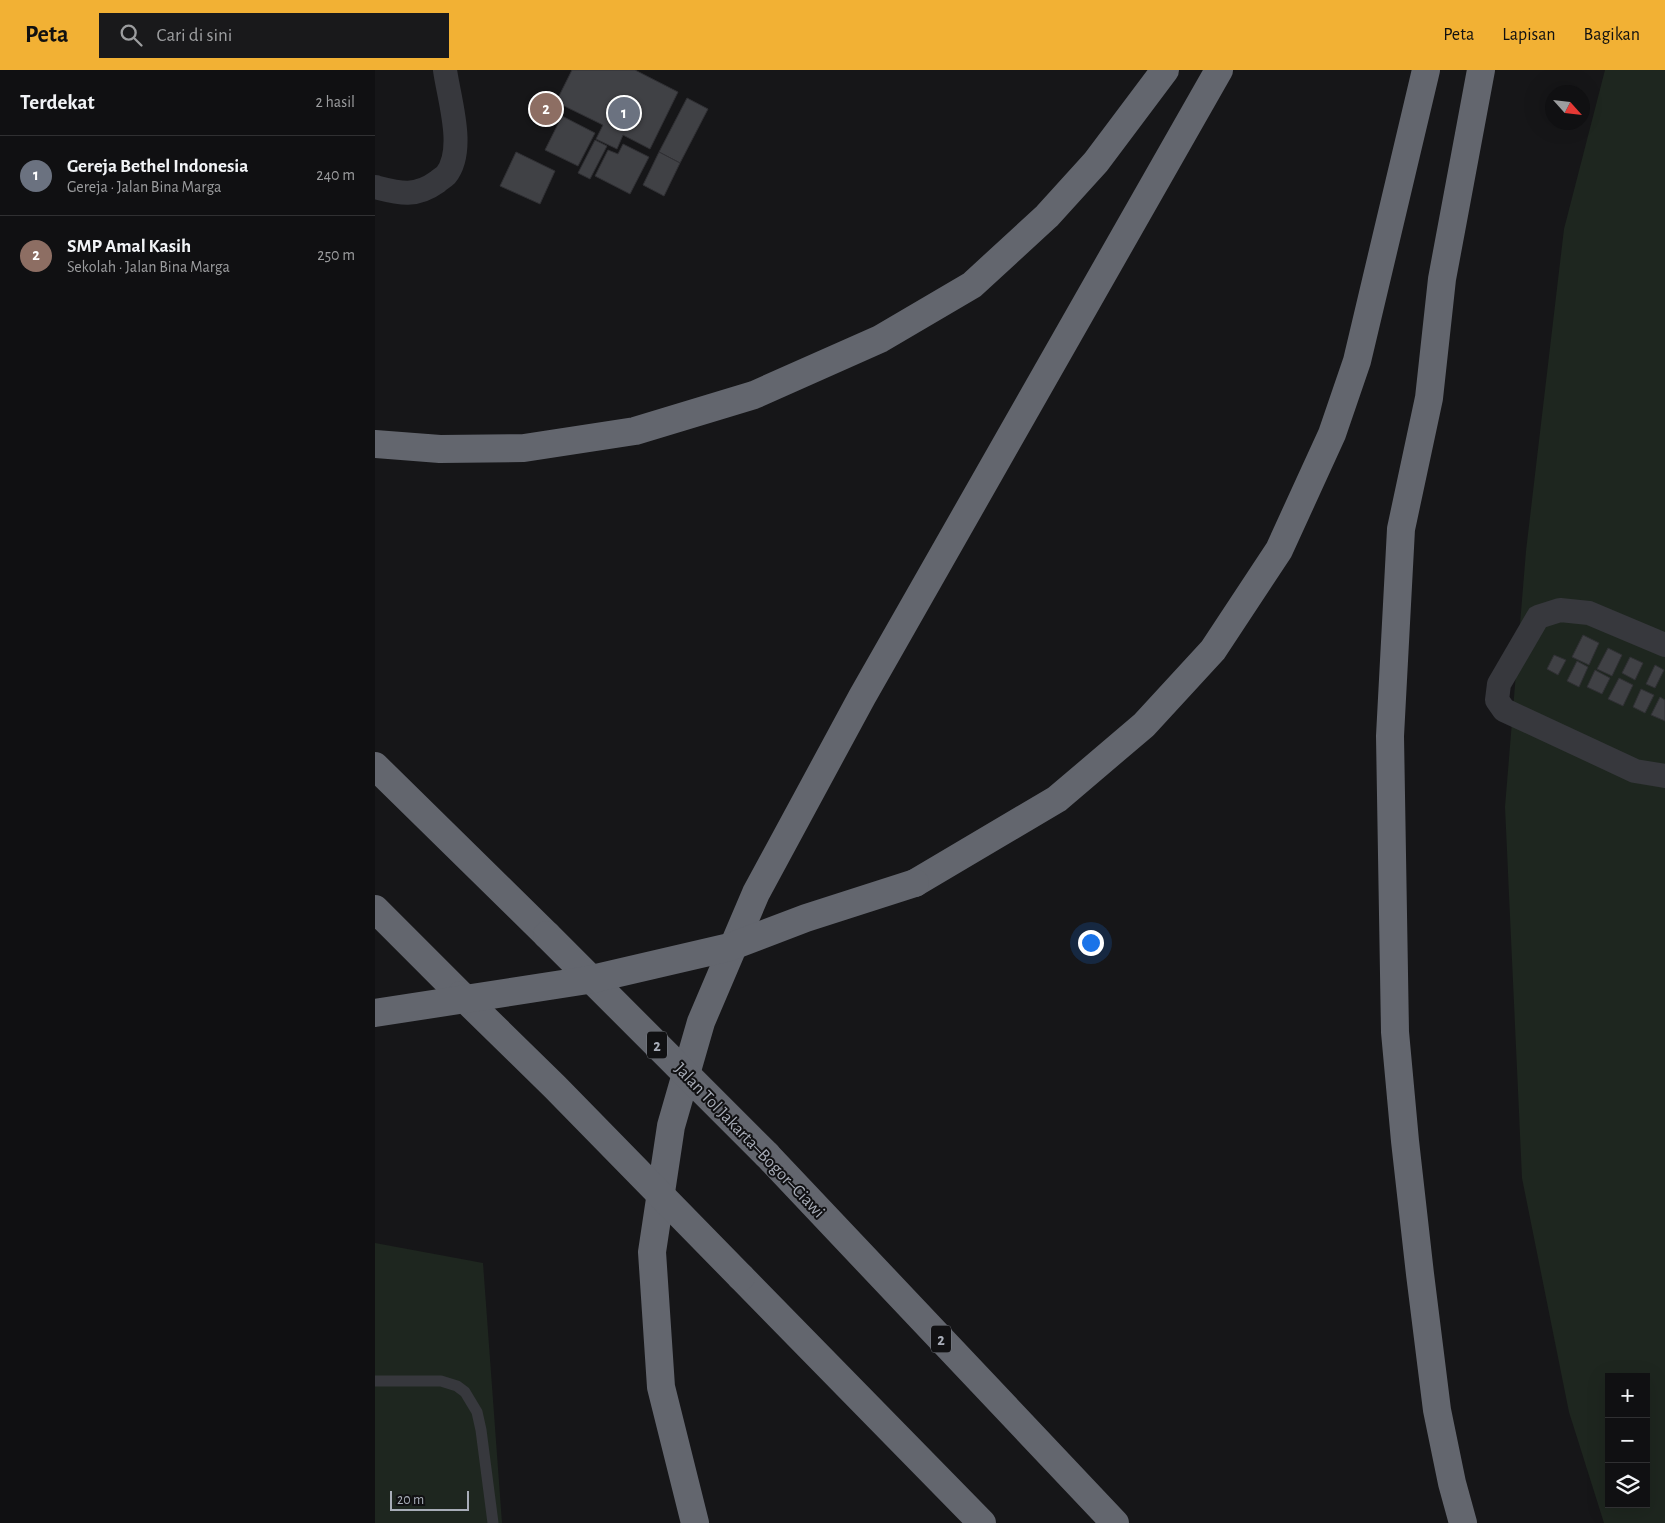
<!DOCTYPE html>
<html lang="id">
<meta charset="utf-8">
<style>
:root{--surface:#101012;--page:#19191b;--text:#f1f3f6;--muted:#9c9d9f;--line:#303032;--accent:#f2b134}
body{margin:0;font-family:"Alegreya Sans",sans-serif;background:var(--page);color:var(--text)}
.controls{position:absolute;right:15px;bottom:15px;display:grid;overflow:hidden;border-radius:0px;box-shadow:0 5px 20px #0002}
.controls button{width:45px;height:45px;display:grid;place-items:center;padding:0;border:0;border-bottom:1px solid var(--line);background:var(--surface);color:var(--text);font:25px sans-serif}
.compass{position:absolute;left:1170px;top:15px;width:45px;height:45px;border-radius:50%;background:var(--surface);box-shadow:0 5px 20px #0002;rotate:117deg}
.scale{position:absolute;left:15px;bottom:12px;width:79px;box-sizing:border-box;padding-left:5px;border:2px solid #a8adb8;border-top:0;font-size:14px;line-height:18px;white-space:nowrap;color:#a8adb8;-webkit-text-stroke:4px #111113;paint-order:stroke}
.you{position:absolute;left:715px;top:872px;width:18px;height:18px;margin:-12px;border:4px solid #fff;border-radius:50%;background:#1a73e8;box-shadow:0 0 0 8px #1a73e833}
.badge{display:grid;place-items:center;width:32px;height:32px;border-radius:50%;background:var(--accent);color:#fff;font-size:16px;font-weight:700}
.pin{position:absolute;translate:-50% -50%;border:2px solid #fff;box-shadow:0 1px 5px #0006}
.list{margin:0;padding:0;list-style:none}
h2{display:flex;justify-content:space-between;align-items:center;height:65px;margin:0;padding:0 20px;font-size:21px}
h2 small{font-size:16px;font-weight:400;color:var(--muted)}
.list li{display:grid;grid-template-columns:32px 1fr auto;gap:15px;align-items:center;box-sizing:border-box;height:80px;padding:0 20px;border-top:1px solid var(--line)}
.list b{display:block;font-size:19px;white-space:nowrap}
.list p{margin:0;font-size:16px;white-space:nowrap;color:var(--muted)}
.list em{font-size:16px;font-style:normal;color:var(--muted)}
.icon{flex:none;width:28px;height:28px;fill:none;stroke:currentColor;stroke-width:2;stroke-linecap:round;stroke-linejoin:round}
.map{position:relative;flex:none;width:1290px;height:1453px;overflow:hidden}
header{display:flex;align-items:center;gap:30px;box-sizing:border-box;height:70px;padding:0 25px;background:var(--accent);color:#111}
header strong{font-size:24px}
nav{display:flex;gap:28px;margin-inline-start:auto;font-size:18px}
.search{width:350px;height:45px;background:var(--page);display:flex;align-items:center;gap:12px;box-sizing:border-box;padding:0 18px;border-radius:0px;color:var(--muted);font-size:19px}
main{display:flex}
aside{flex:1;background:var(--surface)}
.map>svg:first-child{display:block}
.green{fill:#1e261f;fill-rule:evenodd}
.building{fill:#404145;stroke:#303034}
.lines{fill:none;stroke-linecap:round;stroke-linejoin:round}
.service{stroke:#37383d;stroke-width:11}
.minor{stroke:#37383d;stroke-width:24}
.motorway{stroke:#63666e;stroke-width:28}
.motorway-bridge{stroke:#63666e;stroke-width:28}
.labels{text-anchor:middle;stroke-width:4;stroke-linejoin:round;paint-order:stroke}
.shield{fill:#111113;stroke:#7b7e86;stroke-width:1}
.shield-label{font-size:16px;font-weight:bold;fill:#a8adb8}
.street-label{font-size:18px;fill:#a8adb8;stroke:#111113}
</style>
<header>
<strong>Peta</strong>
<div class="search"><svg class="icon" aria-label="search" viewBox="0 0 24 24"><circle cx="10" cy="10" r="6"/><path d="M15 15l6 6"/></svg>Cari di sini</div>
<nav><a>Peta</a><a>Lapisan</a><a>Bagikan</a></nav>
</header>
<main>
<aside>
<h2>Terdekat<small>2 hasil</small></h2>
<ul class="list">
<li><span class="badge" style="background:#6b7280">1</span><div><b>Gereja Bethel Indonesia</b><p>Gereja · Jalan Bina Marga</p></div><em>240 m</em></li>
<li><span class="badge" style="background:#8d6e63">2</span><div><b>SMP Amal Kasih</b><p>Sekolah · Jalan Bina Marga</p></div><em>250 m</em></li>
</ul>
</aside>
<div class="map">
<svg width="1290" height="1453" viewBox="0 0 1290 1453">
<rect width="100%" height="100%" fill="#161618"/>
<g class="green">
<path d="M 1230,0 L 1290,0 L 1290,1453 L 1229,1453 L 1194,1342 L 1147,1108 L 1130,737 L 1151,481 L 1189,159 ZM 1234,1307 L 1271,1307 L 1271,1434 L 1234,1434 Z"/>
<polygon points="0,1173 108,1193 127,1453 0,1453"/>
</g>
<g class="building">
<polygon points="197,0 260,0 303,22 275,79 248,65 242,79 221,69 228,55 181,32"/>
<polygon points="312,28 333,39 305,93 284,82"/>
<polygon points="187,46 220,63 203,96 170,80"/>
<polygon points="220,70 232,76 215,109 203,103"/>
<polygon points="248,74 274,87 255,124 220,106 233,80 243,84"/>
<polygon points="141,82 180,101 165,134 125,116"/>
<polygon points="284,82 305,93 289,126 268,115"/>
<polygon points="1208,565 1224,573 1214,595 1197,587"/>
<polygon points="1233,578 1247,585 1237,606 1222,599"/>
<polygon points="1179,585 1191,590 1183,605 1172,599"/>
<polygon points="1255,587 1268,593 1260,610 1247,603"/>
<polygon points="1202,591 1213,597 1204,617 1192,611"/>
<polygon points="1280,595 1289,600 1280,618 1271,614"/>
<polygon points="1220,600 1235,608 1227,624 1212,617"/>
<polygon points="1244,608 1258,615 1248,636 1233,629"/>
<polygon points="1266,619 1279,625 1270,643 1258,637"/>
<polygon points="1285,627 1290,630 1290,651 1276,645"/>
</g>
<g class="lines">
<polyline class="service" points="0,1311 66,1311 82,1316 90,1322 102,1342 106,1360 118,1453"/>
<g class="minor">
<path d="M 0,117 C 24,123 40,128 62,112 C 64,110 69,107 71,105 C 91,80 74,29 70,0"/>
<polyline points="1290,575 1214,543 1185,540 1163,547 1124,614 1122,630 1129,640 1260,701 1290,706"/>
</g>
<g class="motorway">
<polyline points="0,374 65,379 149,378 260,361 379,325 505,269 597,215 672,146 721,92 790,0"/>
<polyline points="0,696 172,865"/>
<polyline points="540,813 682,729 769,655 838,580 904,480 957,364 982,291 1051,0"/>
<polyline points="0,839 86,925"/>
<polyline points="392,1085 740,1453"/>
<polyline points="366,1207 607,1453"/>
<polyline points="320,1453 286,1317 277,1182 296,1056 326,952 381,823 487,627 844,0"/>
<polyline points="1088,1453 1077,1413 1062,1340 1045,1204 1030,1071 1020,962 1015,666 1026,459 1054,328 1067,209 1106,0"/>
</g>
<g class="motorway-bridge">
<polyline points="172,865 392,1085"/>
<polyline points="86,925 180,1017 366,1207"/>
<polyline points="0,943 213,910 355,877 431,848 540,813"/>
</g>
</g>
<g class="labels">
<g class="shield">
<rect x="272" y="961.5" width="20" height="27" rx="4"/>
<rect x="556" y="1255.5" width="20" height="27" rx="4"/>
</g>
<g class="shield-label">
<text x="282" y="981">2</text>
<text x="566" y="1275">2</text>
</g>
<g class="street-label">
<text transform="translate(375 1070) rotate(46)" y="6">Jalan Tol Jakarta–Bogor–Ciawi</text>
</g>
</g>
</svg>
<div class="controls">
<button>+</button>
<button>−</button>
<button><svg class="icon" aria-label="layers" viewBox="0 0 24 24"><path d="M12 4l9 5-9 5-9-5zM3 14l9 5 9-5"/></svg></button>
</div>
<svg class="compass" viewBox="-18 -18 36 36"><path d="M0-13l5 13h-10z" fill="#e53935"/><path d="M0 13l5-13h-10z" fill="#9c9d9f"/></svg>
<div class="scale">20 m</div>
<div class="you"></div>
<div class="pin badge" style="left:249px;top:43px;background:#6b7280">1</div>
<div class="pin badge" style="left:171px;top:39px;background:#8d6e63">2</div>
</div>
</main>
